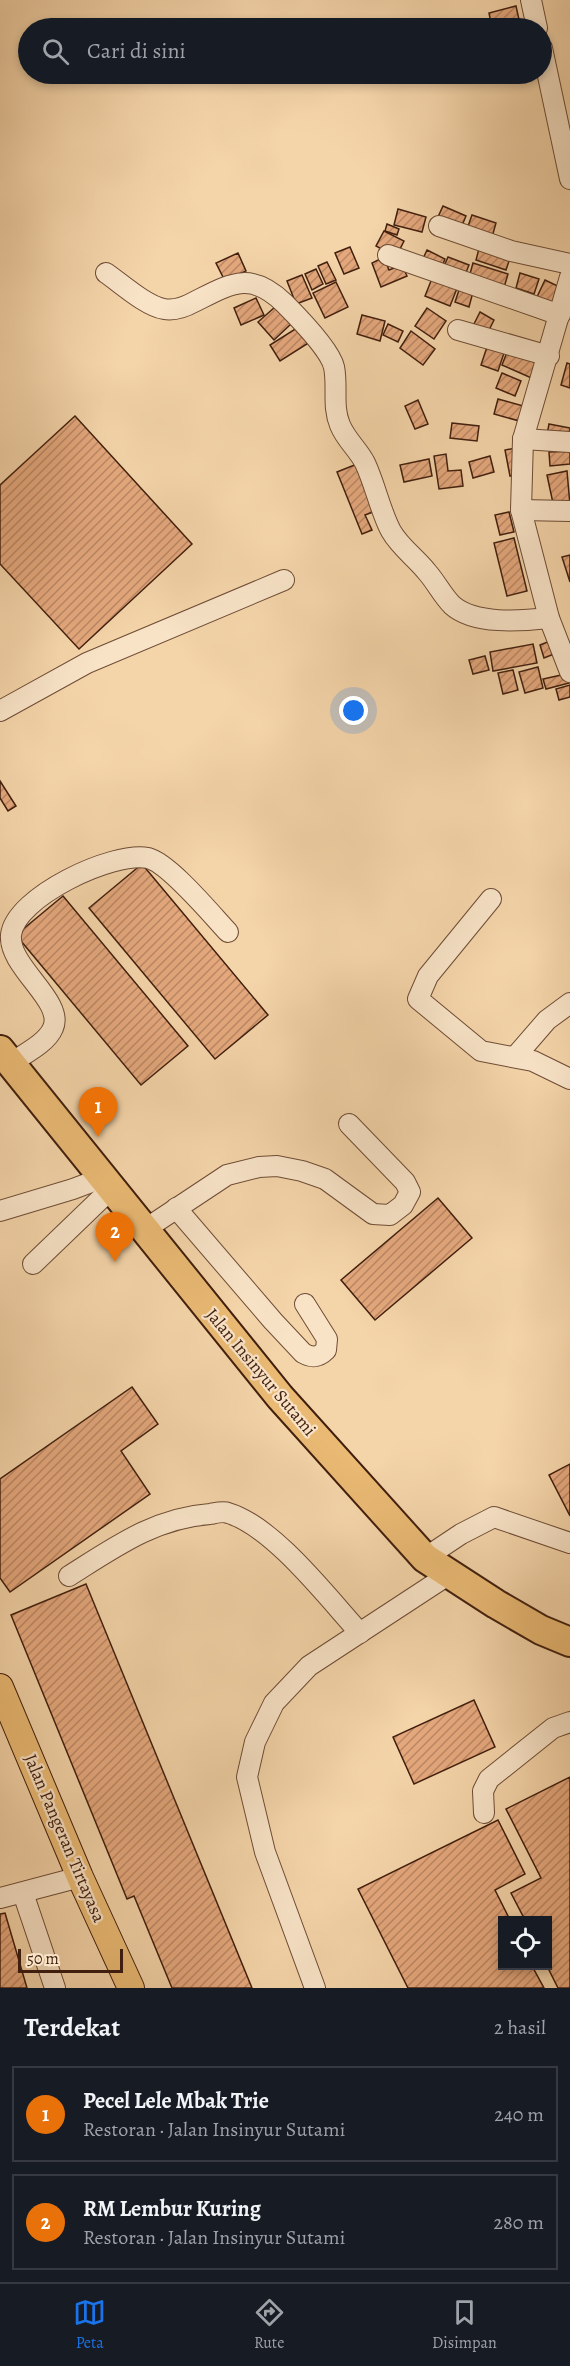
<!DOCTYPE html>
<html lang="id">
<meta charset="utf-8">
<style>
:root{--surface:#171b24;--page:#20242c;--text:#f1f3f6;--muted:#9ea1a6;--line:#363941;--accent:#1a73e8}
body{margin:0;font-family:Alegreya,serif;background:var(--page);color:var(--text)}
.controls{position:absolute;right:18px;bottom:18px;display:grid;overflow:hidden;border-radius:0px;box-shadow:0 3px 9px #0003}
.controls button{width:54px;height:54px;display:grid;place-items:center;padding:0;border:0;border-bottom:2px solid var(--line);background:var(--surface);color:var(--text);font:30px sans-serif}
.scale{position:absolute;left:18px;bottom:15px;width:105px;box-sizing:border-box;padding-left:6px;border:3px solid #411f0e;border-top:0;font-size:16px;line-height:21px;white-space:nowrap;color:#411f0e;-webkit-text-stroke:4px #f8e3c7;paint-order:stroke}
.you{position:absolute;left:354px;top:711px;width:21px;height:21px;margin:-15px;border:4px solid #fff;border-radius:50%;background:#1a73e8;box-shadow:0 0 0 9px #1a73e833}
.badge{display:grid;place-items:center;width:39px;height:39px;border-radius:50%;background:var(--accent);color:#fff;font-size:20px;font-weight:700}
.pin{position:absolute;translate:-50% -50px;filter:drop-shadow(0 2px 3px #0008)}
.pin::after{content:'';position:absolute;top:32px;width:21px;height:18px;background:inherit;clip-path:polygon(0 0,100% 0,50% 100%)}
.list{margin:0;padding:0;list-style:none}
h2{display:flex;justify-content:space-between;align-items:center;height:78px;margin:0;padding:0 24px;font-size:26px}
h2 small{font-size:20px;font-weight:400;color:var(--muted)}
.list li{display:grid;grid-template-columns:39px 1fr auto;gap:18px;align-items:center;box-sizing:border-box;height:96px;margin:0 12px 12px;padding:0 12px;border:2px solid var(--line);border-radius:0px}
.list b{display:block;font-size:22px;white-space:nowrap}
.list p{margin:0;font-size:20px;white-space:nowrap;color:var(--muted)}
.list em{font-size:20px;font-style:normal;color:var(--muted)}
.icon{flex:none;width:33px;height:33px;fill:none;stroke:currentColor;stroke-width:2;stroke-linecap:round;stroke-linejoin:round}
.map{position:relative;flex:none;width:570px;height:1988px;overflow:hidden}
.search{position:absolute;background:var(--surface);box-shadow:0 3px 9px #0003;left:18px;right:18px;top:18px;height:66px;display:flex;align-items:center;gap:15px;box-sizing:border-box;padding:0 21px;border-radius:33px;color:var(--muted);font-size:22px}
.sheet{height:294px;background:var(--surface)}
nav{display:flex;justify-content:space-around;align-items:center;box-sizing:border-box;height:84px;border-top:2px solid var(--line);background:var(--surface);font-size:16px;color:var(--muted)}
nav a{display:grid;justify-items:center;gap:3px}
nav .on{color:var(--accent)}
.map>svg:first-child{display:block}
.building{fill:url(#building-hatch);stroke:#411f0e;stroke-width:1.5}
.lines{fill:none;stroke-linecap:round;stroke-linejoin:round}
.minor-casing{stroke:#6e4c35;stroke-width:22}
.major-casing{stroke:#411f0e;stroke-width:28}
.highway-casing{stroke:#411f0e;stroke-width:32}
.minor{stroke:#f8e3c7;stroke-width:20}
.major{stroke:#eaba74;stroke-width:26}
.highway{stroke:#eaba74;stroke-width:28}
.labels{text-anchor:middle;stroke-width:4.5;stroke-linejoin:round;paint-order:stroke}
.street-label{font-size:18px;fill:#411f0e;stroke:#f8e3c7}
</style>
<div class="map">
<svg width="570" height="1988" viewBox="0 0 570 1988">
<defs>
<pattern id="building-hatch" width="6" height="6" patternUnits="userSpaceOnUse" patternTransform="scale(1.5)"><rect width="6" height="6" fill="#e5a87d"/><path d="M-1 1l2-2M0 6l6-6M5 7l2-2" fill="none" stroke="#bb8865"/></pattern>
</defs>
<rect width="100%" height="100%" fill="#f4d4a9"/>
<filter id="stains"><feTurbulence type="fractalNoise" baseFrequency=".00333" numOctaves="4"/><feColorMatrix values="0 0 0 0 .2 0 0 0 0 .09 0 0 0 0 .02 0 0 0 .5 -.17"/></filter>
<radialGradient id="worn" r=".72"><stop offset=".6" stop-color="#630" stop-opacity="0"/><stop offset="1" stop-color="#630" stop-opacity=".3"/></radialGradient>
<g class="building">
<polygon points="516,6 520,24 492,28 489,13"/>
<polygon points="443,206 466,216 461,228 438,217"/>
<polygon points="398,209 426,217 422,232 394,225"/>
<polygon points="472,215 496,223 492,237 467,229"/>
<polygon points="387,224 399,229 397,235 385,231"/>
<polygon points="384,231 404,241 396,257 376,246"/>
<polygon points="480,245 511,255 506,270 476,260"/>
<polygon points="350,247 359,268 344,274 335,253"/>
<polygon points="427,250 445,259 440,271 421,263"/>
<polygon points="238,253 246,271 225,281 216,263"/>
<polygon points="384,257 389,270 402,265 407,276 381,287 372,263"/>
<polygon points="448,257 469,265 463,280 442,271"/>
<polygon points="327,262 336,280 326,284 318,266"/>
<polygon points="473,263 508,274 503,291 468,281"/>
<polygon points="316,269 323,284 312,290 305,274"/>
<polygon points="520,273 539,279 534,294 516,288"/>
<polygon points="302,275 312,298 296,304 287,281"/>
<polygon points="433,276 458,286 450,306 425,296"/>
<polygon points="545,280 566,290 558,307 537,297"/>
<polygon points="336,282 348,307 325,318 313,293"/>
<polygon points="460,287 473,292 469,307 455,302"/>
<polygon points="256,298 264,315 241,325 234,308"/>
<polygon points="275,307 291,324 274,340 258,322"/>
<polygon points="427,308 446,321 434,339 415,326"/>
<polygon points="480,312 494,320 486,336 472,328"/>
<polygon points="362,315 385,321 380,341 357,334"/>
<polygon points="388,324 403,331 398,342 383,335"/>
<polygon points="300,326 310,342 280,361 270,345"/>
<polygon points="411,331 435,349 423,365 400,348"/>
<polygon points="489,341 506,347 498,371 481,365"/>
<polygon points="509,347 543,361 536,380 502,365"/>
<polygon points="567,363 570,364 570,388 561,385"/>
<polygon points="502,373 521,381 515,396 496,388"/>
<polygon points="498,399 527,407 523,422 494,414"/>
<polygon points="418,400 428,424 415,429 405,406"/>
<polygon points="75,416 192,544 79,649 0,564 0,485"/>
<polygon points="452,423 479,426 477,441 450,438"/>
<polygon points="549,424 570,428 570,439 547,435"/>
<polygon points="516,448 522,473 510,476 505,450"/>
<polygon points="570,451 570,464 550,466 549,452"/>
<polygon points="446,454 448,471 461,470 463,486 439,489 434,456"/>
<polygon points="490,456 494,472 473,478 469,462"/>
<polygon points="429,459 432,476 404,482 400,465"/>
<polygon points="362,462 381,509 365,515 372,530 362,534 337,472"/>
<polygon points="567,471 570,505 554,508 547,475"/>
<polygon points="509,512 514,532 500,535 495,515"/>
<polygon points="514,538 527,591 507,596 494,543"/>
<polygon points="570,555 570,582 562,557"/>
<polygon points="555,639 559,652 544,658 540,645"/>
<polygon points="533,644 537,663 493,671 490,652"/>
<polygon points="485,656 489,670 473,674 469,660"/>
<polygon points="538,667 543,688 525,693 519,672"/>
<polygon points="513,670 518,690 503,694 498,673"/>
<polygon points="566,674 569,683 546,689 543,679"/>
<polygon points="570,685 570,697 559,700 556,689"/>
<polygon points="0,781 16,806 8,811 0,798"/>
<polygon points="142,864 268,1015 215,1059 89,908"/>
<polygon points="63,896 188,1046 141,1085 16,935"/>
<polygon points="438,1198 472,1238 375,1320 341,1280"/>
<polygon points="132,1387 158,1424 121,1451 150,1494 10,1592 0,1578 0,1479"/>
<polygon points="570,1464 570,1516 549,1475"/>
<polygon points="86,1584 252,1988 172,1988 134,1896 127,1899 11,1615"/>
<polygon points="474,1700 495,1747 414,1784 393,1737"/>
<polygon points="570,1777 570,1988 558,1988 547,1966 548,1920 525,1920 511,1893 541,1878 506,1809"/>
<polygon points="498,1820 525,1874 495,1890 510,1920 502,1920 502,1966 532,1966 544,1988 408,1988 358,1889"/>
<polygon points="5,1913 27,1988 0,1988 0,1914"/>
</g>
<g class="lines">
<defs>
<g id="minor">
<polyline points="531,0 537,28"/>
<polyline points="542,48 570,179"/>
<polyline points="439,226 511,251 570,264"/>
<polyline points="388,255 560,315"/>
<path d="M 106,273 C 122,284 146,306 164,309 C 175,311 185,307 194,302 C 230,284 250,270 284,303 C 297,316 330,350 334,367 C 338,387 332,406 340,425 C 346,440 358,449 365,463 C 375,484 381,513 391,531 C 400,547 416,558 427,572 C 436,582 442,595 452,605 C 474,625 521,621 549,618"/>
<polyline points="570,277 523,439 521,510 549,618 570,672"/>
<polyline points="458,330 549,356"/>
<polyline points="523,439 570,442"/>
<polyline points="521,510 570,511"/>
<polyline points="0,711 87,663 284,580"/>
<polyline points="491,899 428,976 418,999 481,1051 533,1061 570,1079"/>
<polyline points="515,1057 547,1020 570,1003"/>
<path d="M 11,1063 C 24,1054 47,1043 53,1028 C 65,1001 8,967 11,935 C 15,897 113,851 148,858 C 169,863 212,915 228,932"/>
<path d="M 176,1208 L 273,1321 L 303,1353 C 312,1358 318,1358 326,1350 L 327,1339 L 305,1304"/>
<polyline points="0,1211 73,1189 102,1178"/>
<polyline points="144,1230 227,1175 259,1167 277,1166 302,1171 325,1179 373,1214 390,1215 403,1205 410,1192 405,1182 349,1124"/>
<polyline points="33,1264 111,1189"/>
<polyline points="425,1558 461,1534 494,1517 570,1543"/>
<path d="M 69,1576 C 115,1547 155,1518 210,1514 C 216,1513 223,1511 228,1513 C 273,1526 328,1598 360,1633"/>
<polyline points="484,1813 483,1791 489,1779 553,1728 570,1722"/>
<polyline points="23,1893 55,1988"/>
<polyline points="0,1898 80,1877"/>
<polyline points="315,1988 265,1852 247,1777 255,1742 274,1703 309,1666 448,1575"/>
</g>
<polyline id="major" points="0,1687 80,1877 131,1988"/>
<polyline id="highway" points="0,1050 280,1397 425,1558 496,1604 541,1630 570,1642"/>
</defs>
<use href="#minor" class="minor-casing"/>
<use href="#major" class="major-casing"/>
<use href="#highway" class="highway-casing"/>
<use href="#minor" class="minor"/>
<use href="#major" class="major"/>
<use href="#highway" class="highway"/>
</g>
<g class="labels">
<g class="street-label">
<text transform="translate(261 1372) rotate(50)" y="6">Jalan Insinyur Sutami</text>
<text transform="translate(65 1838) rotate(67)" y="6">Jalan Pangeran Tirtayasa</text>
</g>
</g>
<rect width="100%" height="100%" filter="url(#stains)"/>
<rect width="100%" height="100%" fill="url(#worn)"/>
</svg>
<div class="controls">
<button><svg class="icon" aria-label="locate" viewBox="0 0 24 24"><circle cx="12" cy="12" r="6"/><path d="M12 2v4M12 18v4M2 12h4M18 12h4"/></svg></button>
</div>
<div class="scale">50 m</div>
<div class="you"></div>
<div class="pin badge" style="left:98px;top:1137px;background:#e8710a">1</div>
<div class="pin badge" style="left:115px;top:1262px;background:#e8710a">2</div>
<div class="search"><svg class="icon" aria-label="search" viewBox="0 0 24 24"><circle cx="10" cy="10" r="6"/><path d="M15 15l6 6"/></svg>Cari di sini</div>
</div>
<section class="sheet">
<h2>Terdekat<small>2 hasil</small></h2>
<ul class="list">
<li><span class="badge" style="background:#e8710a">1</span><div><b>Pecel Lele Mbak Trie</b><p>Restoran · Jalan Insinyur Sutami</p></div><em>240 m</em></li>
<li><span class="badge" style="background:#e8710a">2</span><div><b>RM Lembur Kuring</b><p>Restoran · Jalan Insinyur Sutami</p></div><em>280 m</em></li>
</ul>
</section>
<nav>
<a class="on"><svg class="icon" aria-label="map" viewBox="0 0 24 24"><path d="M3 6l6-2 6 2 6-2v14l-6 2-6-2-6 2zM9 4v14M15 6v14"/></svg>Peta</a>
<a><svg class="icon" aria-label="directions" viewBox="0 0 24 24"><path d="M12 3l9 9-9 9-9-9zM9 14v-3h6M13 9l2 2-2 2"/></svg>Rute</a>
<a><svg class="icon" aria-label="saved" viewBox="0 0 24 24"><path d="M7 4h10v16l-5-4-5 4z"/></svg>Disimpan</a>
</nav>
